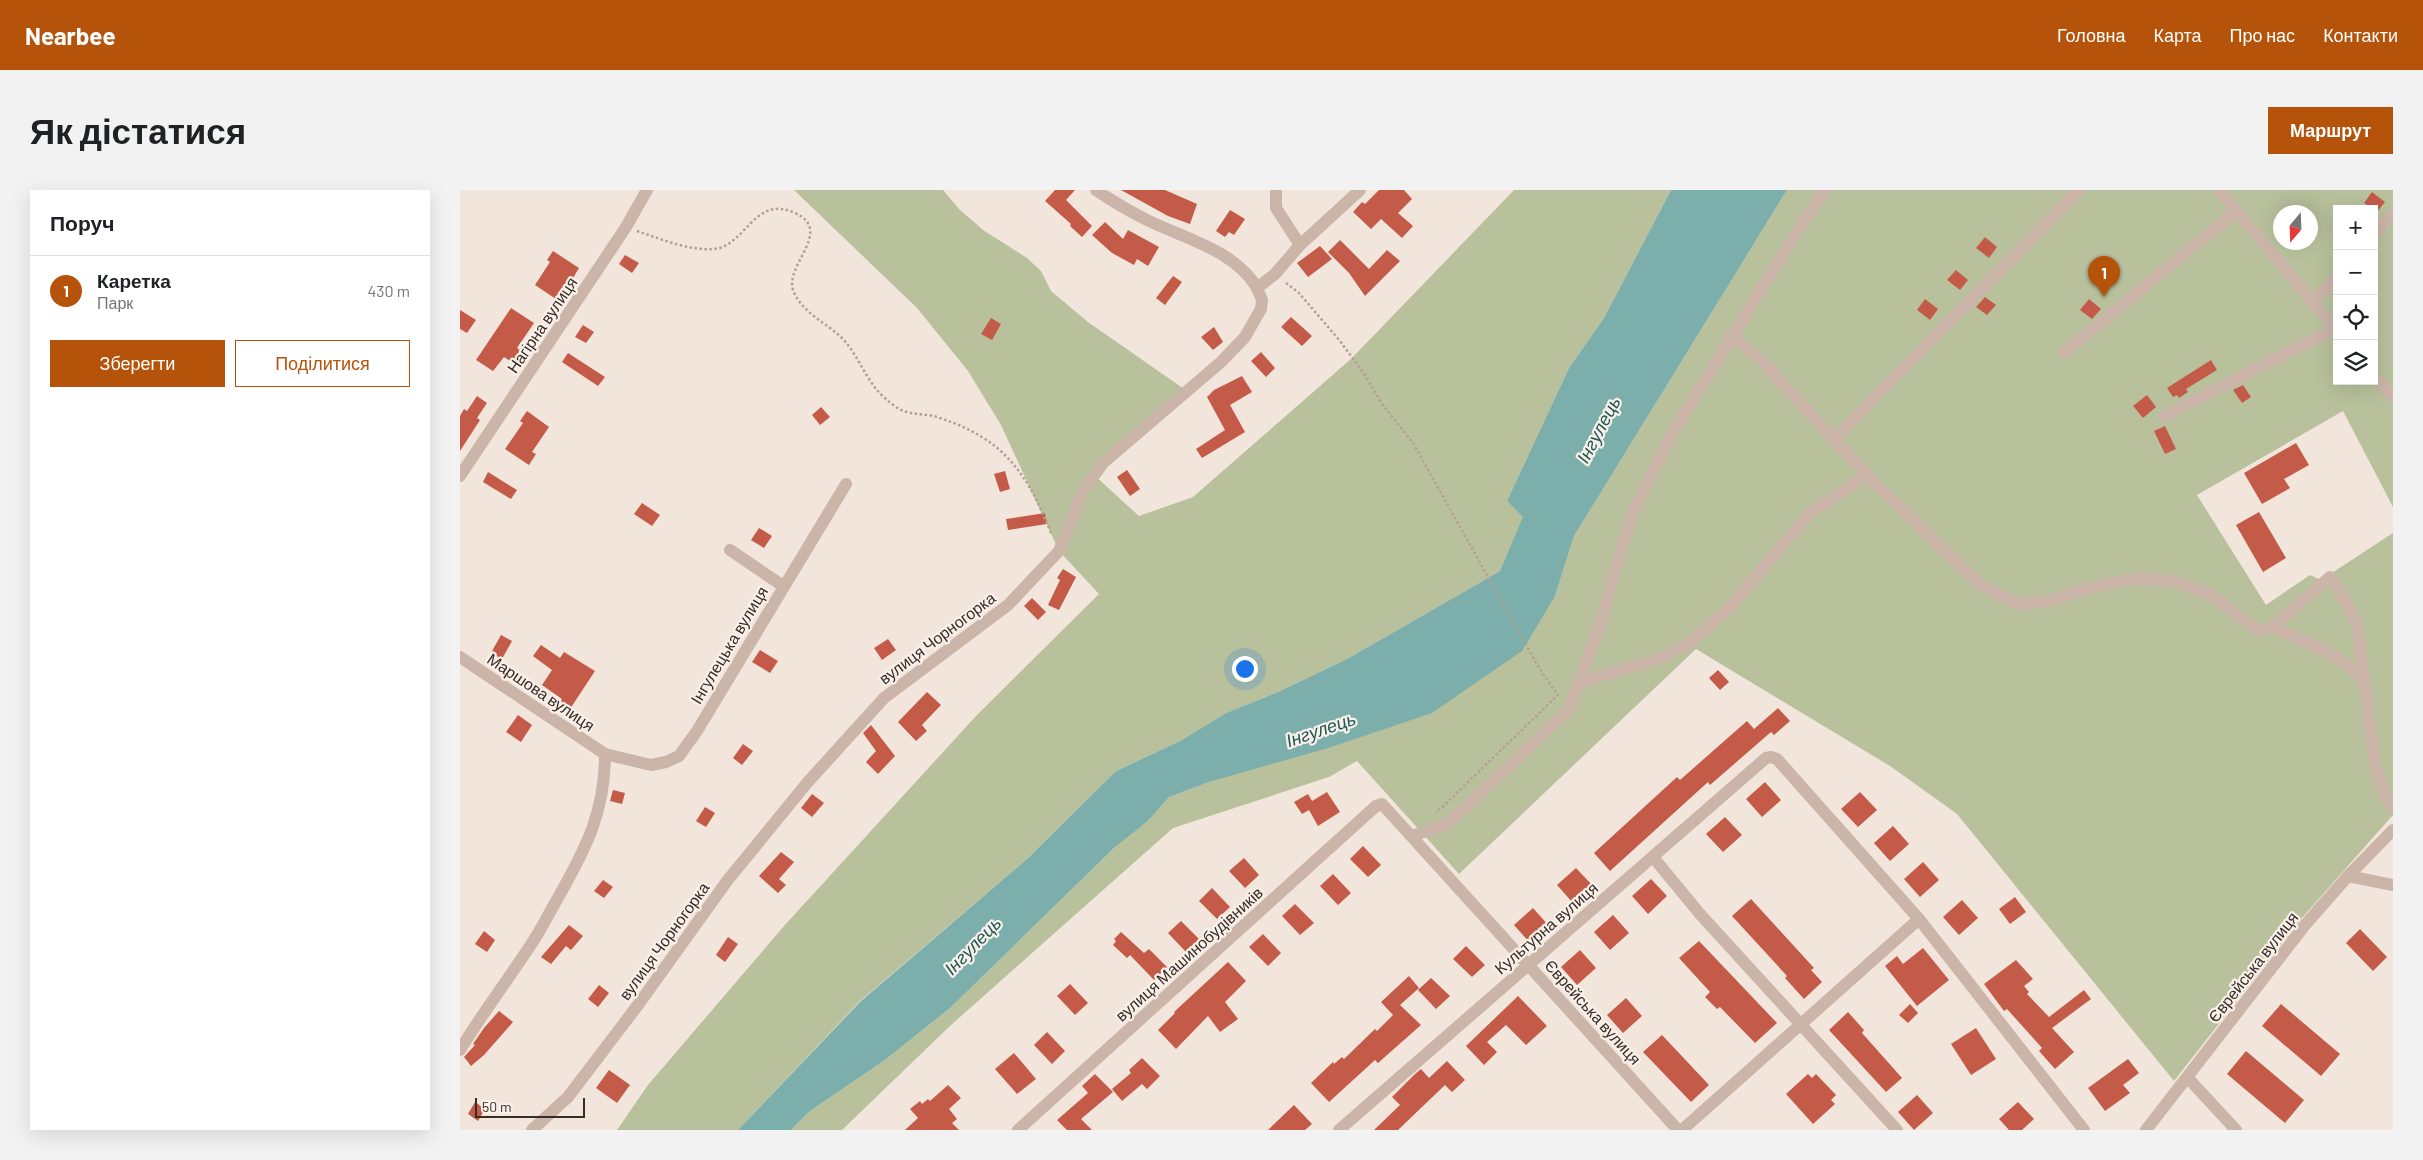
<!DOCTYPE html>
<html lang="uk">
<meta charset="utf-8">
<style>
:root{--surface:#fff;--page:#f2f2f2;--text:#202124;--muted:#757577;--line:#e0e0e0;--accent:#b45309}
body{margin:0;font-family:Barlow,sans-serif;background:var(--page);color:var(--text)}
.controls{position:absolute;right:15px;top:15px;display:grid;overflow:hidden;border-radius:0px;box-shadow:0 5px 20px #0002}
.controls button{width:45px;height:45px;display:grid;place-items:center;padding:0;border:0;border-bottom:1px solid var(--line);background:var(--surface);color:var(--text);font:25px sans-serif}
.compass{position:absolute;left:1813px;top:15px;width:45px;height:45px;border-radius:50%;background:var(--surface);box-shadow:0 5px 20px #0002;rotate:199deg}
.scale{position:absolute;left:15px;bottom:12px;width:110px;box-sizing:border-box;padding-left:5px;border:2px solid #372c28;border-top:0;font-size:14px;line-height:18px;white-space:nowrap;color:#372c28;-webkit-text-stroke:4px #f9f0e9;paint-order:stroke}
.you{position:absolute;left:784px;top:478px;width:18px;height:18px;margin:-12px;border:4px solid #fff;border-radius:50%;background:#1a73e8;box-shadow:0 0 0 8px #1a73e833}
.badge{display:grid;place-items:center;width:32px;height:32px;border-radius:50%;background:var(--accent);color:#fff;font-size:16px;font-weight:700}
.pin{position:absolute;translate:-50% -41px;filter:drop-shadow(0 1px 2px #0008)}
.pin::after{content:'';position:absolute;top:26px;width:18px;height:15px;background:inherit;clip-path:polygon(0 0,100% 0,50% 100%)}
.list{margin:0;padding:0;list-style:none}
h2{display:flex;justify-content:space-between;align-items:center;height:65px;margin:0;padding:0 20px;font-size:21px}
h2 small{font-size:16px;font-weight:400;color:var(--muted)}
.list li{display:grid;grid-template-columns:32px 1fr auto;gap:15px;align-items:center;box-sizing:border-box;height:70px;padding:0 20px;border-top:1px solid var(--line)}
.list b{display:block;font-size:19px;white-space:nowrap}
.list p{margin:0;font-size:16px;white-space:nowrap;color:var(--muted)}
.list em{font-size:16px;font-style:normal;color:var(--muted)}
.actions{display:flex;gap:10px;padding:15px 20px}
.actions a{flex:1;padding:11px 0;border:1px solid var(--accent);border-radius:0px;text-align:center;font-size:18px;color:var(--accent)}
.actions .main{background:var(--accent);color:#fff}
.icon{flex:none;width:28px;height:28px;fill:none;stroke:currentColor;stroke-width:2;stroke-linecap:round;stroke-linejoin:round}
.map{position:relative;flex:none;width:1933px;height:940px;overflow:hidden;border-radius:0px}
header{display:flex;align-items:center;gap:30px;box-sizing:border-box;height:70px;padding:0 25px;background:var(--accent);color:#fff}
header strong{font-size:24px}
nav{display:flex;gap:28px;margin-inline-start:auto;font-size:18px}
.intro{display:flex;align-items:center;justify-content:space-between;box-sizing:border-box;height:120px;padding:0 30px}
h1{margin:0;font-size:35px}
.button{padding:12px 22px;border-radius:0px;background:var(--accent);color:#fff;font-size:18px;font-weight:700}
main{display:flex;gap:30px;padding:0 30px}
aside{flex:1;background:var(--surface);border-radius:0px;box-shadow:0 5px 20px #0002}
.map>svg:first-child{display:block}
.green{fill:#b8c19c;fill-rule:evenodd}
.water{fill:#7caeac}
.building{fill:#c45b48}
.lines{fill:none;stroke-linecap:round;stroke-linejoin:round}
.path{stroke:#b59f92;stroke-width:2.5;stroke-dasharray:2.5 2.5;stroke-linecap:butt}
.minor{stroke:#cab5a8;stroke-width:12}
.labels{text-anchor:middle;stroke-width:4.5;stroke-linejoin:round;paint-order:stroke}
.street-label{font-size:16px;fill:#372c28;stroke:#f9f0e9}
.water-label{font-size:18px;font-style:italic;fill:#1e5856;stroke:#f9f0e9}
</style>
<header>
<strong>Nearbee</strong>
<nav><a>Головна</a><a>Карта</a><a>Про нас</a><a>Контакти</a></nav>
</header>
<div class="intro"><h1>Як дістатися</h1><a class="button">Маршрут</a></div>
<main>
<aside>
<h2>Поруч<small></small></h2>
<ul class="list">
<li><span class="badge">1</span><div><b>Каретка</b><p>Парк</p></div><em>430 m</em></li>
</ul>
<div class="actions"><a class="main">Зберегти</a><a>Поділитися</a></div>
</aside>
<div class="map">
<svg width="1933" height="940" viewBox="0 0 1933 940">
<rect width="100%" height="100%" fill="#f2e6dc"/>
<g class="green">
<polygon points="334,0 483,0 499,19 523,40 567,68 581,81 591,101 628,132 727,201 634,285 679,326 733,307 892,168 1054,0 1211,0 1144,128 1109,178 1047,311 1064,327 1040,381 887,469 818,502 766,523 720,551 656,581 567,669 400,811 278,940 157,940 188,895 324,736 516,526 639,404 599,361 541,235 508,181 457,118"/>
<path d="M 1327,0 L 1933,0 L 1933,317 L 1883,221 L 1737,305 L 1806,415 L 1850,385 L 1861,390 L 1933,343 L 1933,625 L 1841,729 L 1714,891 L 1497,624 L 1430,576 L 1236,459 L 999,684 L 897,571 L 869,587 L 713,638 L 491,835 L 382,940 L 331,940 L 350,921 L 425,870 L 490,818 L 658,654 L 688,631 L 709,607 L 752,591 L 1095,406 L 1114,346 ZM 1877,19 L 1914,19 L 1914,191 L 1877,191 ZM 1820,22 L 1850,22 L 1850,52 L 1820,52 Z"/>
</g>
<polygon class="water" points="1211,0 1327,0 1114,346 1095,406 1062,461 972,523 865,559 752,591 709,607 688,631 655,657 490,818 425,870 350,921 331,940 278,940 401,811 567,669 656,581 720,551 766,523 818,502 887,469 1040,381 1063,327 1047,311 1109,178 1144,128"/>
<g class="building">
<polygon points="595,0 615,0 606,10 632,36 622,47 610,36 611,34 585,11"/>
<polygon points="661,0 705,0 737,14 730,34 708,26"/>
<polygon points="919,0 944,0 952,9 938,23 953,36 942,48 921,29 911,39 893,22 902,12 905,14"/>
<polygon points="1912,2 1925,12 1916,23 1914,19 1904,13"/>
<polygon points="770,20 785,29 774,45 769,42 765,47 756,41"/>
<polygon points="645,32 663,49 668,40 699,57 688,76 677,69 674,75 652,63 632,45"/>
<polygon points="1525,47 1537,57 1529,68 1516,58"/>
<polygon points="880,50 909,79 927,60 940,71 905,106 889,83 868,62"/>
<polygon points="860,56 872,69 848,87 837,73"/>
<polygon points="93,61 119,78 113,88 111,86 96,109 75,95 90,72 87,70"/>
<polygon points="165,65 179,73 172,83 159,74"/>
<polygon points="1496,80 1508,90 1500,100 1487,90"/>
<polygon points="713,86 722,92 705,115 696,108"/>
<polygon points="1525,107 1536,115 1527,125 1516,117"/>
<polygon points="1465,109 1478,119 1470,130 1457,120"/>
<polygon points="1629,109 1641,119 1632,129 1620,120"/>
<polygon points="51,118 74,133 57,158 68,166 60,177 44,167 33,181 16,170"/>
<polygon points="0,120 16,130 7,143 0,139"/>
<polygon points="831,127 852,146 842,156 821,137"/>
<polygon points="531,128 541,134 532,150 521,144"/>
<polygon points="123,135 134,142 126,153 115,147"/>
<polygon points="754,137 763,152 753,160 741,147"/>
<polygon points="801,162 815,178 806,187 791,171"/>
<polygon points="108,163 145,187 138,196 102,172"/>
<polygon points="1751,170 1757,180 1726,199 1728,202 1719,208 1717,205 1713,207 1707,198"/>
<polygon points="782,186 792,202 770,215 785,242 742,268 736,259 765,240 747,207 754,200"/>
<polygon points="1783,195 1791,207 1782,213 1773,200"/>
<polygon points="1687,205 1696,217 1683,228 1673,216"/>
<polygon points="17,206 27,213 17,228 20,230 0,261 0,226 4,219 7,221"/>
<polygon points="361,217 370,227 360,235 352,225"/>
<polygon points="67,221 89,237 72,262 76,264 69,275 45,259 63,233 60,231"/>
<polygon points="1705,236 1716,259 1705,264 1694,241"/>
<polygon points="1836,253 1849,275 1824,289 1830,298 1802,314 1784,283"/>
<polygon points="667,280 680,299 670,306 657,287"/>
<polygon points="545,281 550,299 540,302 534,284"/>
<polygon points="28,282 57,300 51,309 23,292"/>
<polygon points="182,313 200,325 192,336 174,324"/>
<polygon points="1799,322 1826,368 1803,382 1776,335"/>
<polygon points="585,323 587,334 548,340 546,329"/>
<polygon points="299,338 312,346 304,358 291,350"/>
<polygon points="603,379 616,387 599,420 588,415 600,390 597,388"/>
<polygon points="572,408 586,422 578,430 564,416"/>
<polygon points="486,439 493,446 481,455 475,448"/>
<polygon points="41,445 52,451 42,469 31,463"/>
<polygon points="428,449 436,460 422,470 414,458"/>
<polygon points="81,455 100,468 104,462 135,481 108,522 97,515 102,509 82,495 92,480 73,466"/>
<polygon points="300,460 318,471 310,483 292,472"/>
<polygon points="1258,480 1269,492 1260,500 1249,488"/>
<polygon points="467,502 481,515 462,535 467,541 456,551 438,532"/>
<polygon points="1318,518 1330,531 1314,545 1311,542 1250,595 1248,592 1150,681 1134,663 1217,587 1220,590 1287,531 1294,539"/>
<polygon points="58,525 72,535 61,552 46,542"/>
<polygon points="411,535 435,566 418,584 406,572 416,561 403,543"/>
<polygon points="283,554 293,561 282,575 273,568"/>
<polygon points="1305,592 1321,610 1302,627 1286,609"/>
<polygon points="153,600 165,603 162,614 150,611"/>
<polygon points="867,602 880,622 858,636 849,620 842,624 834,612 848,604 852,611"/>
<polygon points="1400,602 1417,620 1398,637 1381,619"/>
<polygon points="352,604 364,613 352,627 341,618"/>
<polygon points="245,617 255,623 246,637 236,631"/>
<polygon points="1265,627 1282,645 1263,662 1246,644"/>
<polygon points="1433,636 1449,654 1430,671 1414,653"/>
<polygon points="903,656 921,675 908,687 890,669"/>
<polygon points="321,662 334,672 319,689 326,695 318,703 299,686"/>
<polygon points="784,668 799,685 785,698 769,681"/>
<polygon points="1463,672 1479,690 1460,707 1444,689"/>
<polygon points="1116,678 1132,695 1113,713 1097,695"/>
<polygon points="873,684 891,703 878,715 860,696"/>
<polygon points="1191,689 1207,706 1188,724 1172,706"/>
<polygon points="143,690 153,697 144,708 134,701"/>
<polygon points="752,698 770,717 757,729 739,711"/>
<polygon points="1555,707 1566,722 1550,734 1539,719"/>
<polygon points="1291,709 1354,778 1351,780 1362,792 1344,809 1325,788 1327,786 1272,726"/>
<polygon points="1502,710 1518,728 1499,745 1483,727"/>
<polygon points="835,714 854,733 840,745 822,726"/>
<polygon points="1073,718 1089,736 1070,753 1054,735"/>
<polygon points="1153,725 1169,743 1150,760 1134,742"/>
<polygon points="721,731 739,749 726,762 708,743"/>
<polygon points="109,735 123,746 111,760 106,756 91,774 81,767"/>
<polygon points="1900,739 1927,767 1913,781 1886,753"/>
<polygon points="24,741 35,750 27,762 15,754"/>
<polygon points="661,742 684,763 689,759 707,777 694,790 670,765 667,768 653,755 656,751 654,749"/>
<polygon points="803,744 821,763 808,776 789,757"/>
<polygon points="268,747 278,754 265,772 256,765"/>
<polygon points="1239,751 1317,833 1295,853 1260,817 1257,819 1245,807 1250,802 1219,768"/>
<polygon points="1006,756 1025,775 1012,787 993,769"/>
<polygon points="1463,758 1489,790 1457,816 1425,776 1437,766 1443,774"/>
<polygon points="1120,760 1136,778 1117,795 1101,777"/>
<polygon points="1556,770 1573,789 1564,796 1569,802 1567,804 1589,827 1624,800 1631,809 1592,838 1614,862 1595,879 1579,861 1582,858 1547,819 1544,821 1524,794"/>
<polygon points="768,772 786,791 765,812 778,829 760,842 748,826 716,859 698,840 715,823 714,822"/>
<polygon points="949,786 959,798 940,815 961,835 918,873 915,870 869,912 851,893 873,872 874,874 882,867 884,869 915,839 917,841 933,825 921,812"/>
<polygon points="971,788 990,806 976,819 958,800"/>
<polygon points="610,794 628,813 615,825 597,806"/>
<polygon points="139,795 149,803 138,817 128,809"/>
<polygon points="1058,806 1087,836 1066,855 1046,835 1027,852 1037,862 1024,875 1006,856"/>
<polygon points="1166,808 1182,826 1163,843 1147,825"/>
<polygon points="1450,814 1458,823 1448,833 1439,825"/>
<polygon points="1821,814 1880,864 1861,886 1802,836"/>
<polygon points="39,821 53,832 24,865 11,876 4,867 15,855 13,854 24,838"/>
<polygon points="1388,822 1404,840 1402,843 1442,888 1426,902 1369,840"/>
<polygon points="1516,838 1536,869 1511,885 1491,854"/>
<polygon points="587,842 605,861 592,874 574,855"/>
<polygon points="1202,845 1249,895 1231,912 1183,862"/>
<polygon points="1786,861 1844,910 1825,933 1767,884"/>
<polygon points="554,863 576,889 557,904 535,879"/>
<polygon points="682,868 700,886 687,899 682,894 662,911 652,899 671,883 669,880"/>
<polygon points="1668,869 1679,883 1663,895 1670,903 1645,921 1628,898"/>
<polygon points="987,871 1005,890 992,902 985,895 938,940 914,940 940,915 932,907 955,884 961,879 969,888"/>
<polygon points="149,880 170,895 157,913 136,898"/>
<polygon points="635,884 653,902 621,929 632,940 607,940 597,930 628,903 622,896"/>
<polygon points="1348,884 1352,888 1356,884 1376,905 1371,910 1375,914 1353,934 1326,904"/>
<polygon points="488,895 501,908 489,919 497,929 492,933 499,940 445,940 458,928 450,919 460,911 462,914 468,909 470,911"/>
<polygon points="1457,905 1473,923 1454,940 1438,922"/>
<polygon points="15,912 25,919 18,931 8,924"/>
<polygon points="1558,912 1574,929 1562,940 1549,940 1539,929"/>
<polygon points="834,915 852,934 845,940 808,940"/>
</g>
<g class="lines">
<g class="path">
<path d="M 177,41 C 201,49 229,61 254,59 C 286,56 294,4 335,23 C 374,41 325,74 333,100 C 341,122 365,132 381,147 C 396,162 403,183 417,200 C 424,208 437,220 447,222 C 458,225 470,224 480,228 C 544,249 567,283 591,343"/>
<polyline points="826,93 839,103 880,151 905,185 922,214 953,253 1079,478 1098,505 976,623"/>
</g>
<g class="minor">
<path d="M 636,0 C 652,11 669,21 687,30 C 723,48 775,60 797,98"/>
<polyline points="816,0 816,18 840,55"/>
<polyline points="1759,0 1877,141"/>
<polyline points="1914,44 1933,23"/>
<polyline points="1853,113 1877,86"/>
<polyline points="1271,145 1303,172 1407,285 1520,395 1559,415 1588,411 1633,397 1680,388 1717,392 1751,405 1799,441 1813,437 1870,387 1882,405 1897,434 1915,575 1924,604 1933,619"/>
<polyline points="1605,162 1776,21"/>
<polyline points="1914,185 1933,207"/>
<polyline points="1704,226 1874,139"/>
<polyline points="1374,249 1619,0"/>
<polyline points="0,286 166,37 187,0"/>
<polyline points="270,360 323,396"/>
<path d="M 1813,437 C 1845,453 1883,463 1905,493"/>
<polyline points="0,467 145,564 191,575 206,572 219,566 237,541 386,294"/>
<polyline points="1118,493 1201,468 1227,455 1271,416 1350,323 1407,285"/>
<polyline points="952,646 989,633 1109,519 1142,429 1149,400 1174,319 1213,242 1331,51 1365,0"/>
<polyline points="1193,667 1240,724 1437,940"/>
<polyline points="1888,686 1933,695"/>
<path d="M 0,860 C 22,824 47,791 70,756 C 81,740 89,723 99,706 C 126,658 145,622 145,564"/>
<polyline points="1728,888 1776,940"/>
<polyline points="72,940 108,907 178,815 267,691 347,593 424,508 548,415 599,361 622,302 643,273 761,172 785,147 801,119 802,110 797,98 815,84 840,55 900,0"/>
<polyline points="558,940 916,616 922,614 1218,940"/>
<polyline points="879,940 1306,568 1311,567 1317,569 1459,729 1624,940"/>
<polyline points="1222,940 1459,729"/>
<polyline points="1686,940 1845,735 1888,686 1933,640"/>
</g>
</g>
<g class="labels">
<g class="street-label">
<text transform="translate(82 135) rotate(-56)" y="6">Нагірна вулиця</text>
<text transform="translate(477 448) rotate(-37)" y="6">вулиця Чорногорка</text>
<text transform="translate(269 455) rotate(-59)" y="6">Інгулецька вулиця</text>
<text transform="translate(81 502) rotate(34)" y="6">Маршова вулиця</text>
<text transform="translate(1086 738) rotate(-41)" y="6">Культурна вулиця</text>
<text transform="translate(204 751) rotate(-54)" y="6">вулиця Чорногорка</text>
<text transform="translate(729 764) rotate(-42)" y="6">вулиця Машинобудівників</text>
<text transform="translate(1793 777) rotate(-52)" y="6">Єврейська вулиця</text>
<text transform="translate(1133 822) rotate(48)" y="6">Єврейська вулиця</text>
</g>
<g class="water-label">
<text transform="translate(1139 240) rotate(-62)" y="6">Інгулець</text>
<text transform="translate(861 540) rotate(-19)" y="6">Інгулець</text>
<text transform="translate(513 756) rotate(-46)" y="6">Інгулець</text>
</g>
</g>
</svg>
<div class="controls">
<button>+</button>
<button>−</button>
<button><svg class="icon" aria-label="locate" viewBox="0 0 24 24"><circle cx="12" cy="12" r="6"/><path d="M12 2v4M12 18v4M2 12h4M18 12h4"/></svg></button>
<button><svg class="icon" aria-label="layers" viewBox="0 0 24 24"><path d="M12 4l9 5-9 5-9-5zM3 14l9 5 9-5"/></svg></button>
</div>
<svg class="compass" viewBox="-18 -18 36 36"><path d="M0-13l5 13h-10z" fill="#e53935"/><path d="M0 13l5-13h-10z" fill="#757577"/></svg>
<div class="scale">50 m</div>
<div class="you"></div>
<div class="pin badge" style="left:1644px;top:107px">1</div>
</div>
</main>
